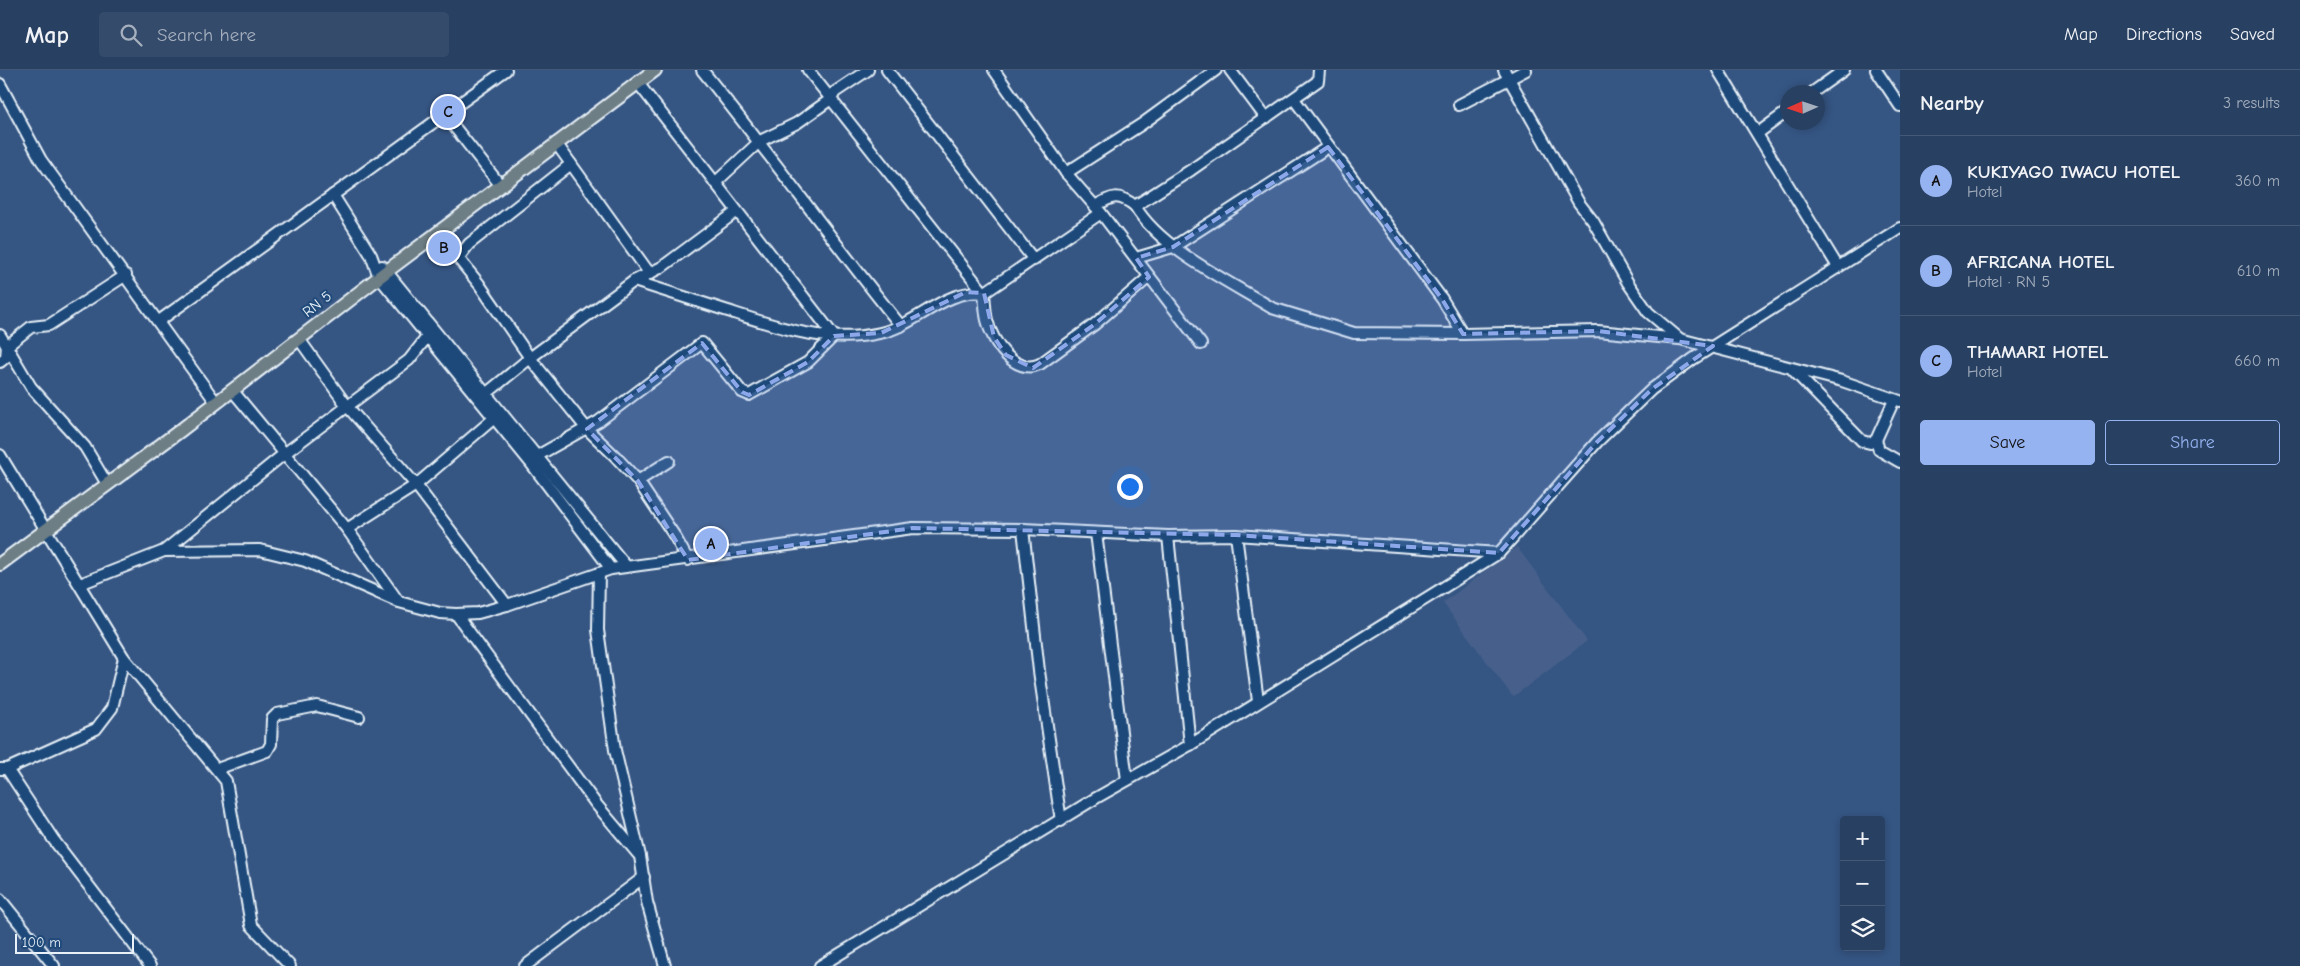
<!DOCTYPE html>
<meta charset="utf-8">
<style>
:root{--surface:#284062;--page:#344b6b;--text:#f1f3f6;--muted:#a5afbe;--line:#445977;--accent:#95b2f1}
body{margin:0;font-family:"Comic Neue",sans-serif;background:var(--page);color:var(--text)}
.controls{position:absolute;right:15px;bottom:15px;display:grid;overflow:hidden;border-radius:5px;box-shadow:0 2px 8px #0003}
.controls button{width:45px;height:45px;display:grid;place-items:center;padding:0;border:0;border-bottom:1px solid var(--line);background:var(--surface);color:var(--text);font:25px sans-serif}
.compass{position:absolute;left:1780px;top:15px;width:45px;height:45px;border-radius:50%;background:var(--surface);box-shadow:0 2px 8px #0003;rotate:267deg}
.scale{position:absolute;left:15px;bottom:12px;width:119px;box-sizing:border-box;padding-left:5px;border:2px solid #e8f1f8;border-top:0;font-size:14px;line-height:18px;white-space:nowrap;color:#e8f1f8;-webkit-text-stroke:4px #1f4a7a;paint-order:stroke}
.you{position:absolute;left:1129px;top:416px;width:18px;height:18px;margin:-12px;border:4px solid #fff;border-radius:50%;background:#1a73e8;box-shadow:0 0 0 8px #1a73e833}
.badge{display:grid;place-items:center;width:32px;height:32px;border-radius:50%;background:var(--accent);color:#111;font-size:16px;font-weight:700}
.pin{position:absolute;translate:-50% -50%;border:2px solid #fff;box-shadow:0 1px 5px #0006}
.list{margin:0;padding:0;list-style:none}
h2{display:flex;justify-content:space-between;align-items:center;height:65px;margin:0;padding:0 20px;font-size:21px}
h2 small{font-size:16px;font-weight:400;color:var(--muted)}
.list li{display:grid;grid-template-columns:32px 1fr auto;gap:15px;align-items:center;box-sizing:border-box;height:90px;padding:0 20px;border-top:1px solid var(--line)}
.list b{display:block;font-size:19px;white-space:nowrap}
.list p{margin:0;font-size:16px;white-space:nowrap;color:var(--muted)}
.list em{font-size:16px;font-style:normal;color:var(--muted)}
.actions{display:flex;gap:10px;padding:15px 20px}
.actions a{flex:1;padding:11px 0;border:1px solid var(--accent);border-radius:5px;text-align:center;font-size:18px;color:var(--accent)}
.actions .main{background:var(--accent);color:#111}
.icon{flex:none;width:28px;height:28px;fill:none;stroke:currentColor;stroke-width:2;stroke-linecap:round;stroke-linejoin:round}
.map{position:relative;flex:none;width:1900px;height:896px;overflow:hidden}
header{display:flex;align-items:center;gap:30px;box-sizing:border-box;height:70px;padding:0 25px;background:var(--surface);border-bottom:1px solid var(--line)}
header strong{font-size:24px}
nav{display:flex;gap:28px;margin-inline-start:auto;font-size:18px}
.search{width:350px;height:45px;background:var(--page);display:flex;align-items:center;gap:12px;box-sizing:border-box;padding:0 18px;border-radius:5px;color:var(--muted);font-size:19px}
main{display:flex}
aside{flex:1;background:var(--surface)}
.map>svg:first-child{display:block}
.built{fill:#47608b}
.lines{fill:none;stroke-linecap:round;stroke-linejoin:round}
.minor-casing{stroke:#e8f1f8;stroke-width:14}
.major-casing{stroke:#e8f1f8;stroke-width:16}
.minor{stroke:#1f4a7a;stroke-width:10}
.major{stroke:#6d7e84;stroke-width:12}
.marked{fill:#8da8ea;fill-opacity:0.2;stroke:#8da8ea;stroke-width:4;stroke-dasharray:10 6;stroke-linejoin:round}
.labels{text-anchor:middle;stroke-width:4;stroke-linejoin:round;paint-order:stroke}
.street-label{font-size:15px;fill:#e8f1f8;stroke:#1f4a7a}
</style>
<header>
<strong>Map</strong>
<div class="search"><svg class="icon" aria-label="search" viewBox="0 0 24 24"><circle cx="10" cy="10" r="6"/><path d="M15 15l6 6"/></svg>Search here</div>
<nav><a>Map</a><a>Directions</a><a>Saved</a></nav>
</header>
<main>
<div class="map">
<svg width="1900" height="896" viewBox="0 0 1900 896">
<rect width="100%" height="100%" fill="#355583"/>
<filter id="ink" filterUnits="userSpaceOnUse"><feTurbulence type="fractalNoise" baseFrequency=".02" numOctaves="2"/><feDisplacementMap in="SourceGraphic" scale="10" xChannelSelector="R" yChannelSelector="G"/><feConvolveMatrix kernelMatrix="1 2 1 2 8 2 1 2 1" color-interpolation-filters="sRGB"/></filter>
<g filter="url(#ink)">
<polygon class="built" points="1517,477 1587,571 1513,627 1443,533"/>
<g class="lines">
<defs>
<g id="minor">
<path d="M 702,0 C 770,84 833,172 901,256"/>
<path d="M 808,0 L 984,223 C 985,232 985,242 987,250 C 992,272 1015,306 1040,294 L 1095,254 L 1149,207"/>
<polyline points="887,0 1034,190"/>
<polyline points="994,0 1066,103 1101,143 1201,274"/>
<polyline points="1230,0 1266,48"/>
<polyline points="1504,0 1579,133 1593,151 1628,213 1648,242 1680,269 1842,311 1900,331"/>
<polyline points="1718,0 1838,197"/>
<polyline points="1876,0 1900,36"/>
<polyline points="0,14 41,90 215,331"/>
<polyline points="1813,22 1844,0"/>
<polyline points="1294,29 1442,229 1463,264 1598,261 1679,269"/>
<polyline points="1459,35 1526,0"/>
<polyline points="445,45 501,116"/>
<polyline points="1758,63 1788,41"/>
<polyline points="556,73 650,204"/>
<polyline points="1066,103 1142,54 1216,0"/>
<polyline points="715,113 760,71 797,53 831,29 835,22 868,0"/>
<polyline points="333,125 371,185 379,207 530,392 611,499"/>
<path d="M 1095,136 C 1113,126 1118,123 1135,136 L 1191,100 L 1318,11 L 1319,0"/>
<path d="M 1135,136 C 1160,179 1230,212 1272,238 L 1354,263 L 1463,264"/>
<polyline points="438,163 479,214 530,288 587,359 616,387 638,411 674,465 688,490"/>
<polyline points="459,187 469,174 571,94"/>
<polyline points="1136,188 1173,177 1328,77"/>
<polyline points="382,196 626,496"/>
<path d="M 634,211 C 665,221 697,231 728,241 C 777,257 828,275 880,263 C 917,255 945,218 984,223 L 1101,143"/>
<polyline points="159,251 506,0"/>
<polyline points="0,265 31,317 85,377 107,414"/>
<polyline points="299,269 347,336 416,415 507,535"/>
<polyline points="0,292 6,287 7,276 31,257 49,255 126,205"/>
<polyline points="1793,300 1862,371 1870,373 1876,370 1894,330"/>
<polyline points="232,320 347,459 398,531"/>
<polyline points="487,323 530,288 634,211 662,197 736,142"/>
<polyline points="1876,370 1879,380 1900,392"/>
<polyline points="0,385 124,588 226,711 251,855 290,896"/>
<polyline points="537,386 599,351 702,273 742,322 749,325 808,292 834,266 638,13"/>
<polyline points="638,411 669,391"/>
<polyline points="347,459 416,415 499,344"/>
<polyline points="1023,459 1039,601 1061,751"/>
<polyline points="1096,463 1127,710"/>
<polyline points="1236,465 1258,631"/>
<polyline points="1168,466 1190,675"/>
<polyline points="164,481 284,384 409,290 431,262"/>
<polyline points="599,503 598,560 615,680 640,786 647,832 665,896"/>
<polyline points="80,514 164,481 260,480 305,491 399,532 440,543 456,544 478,543 507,535 611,499 913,458 1023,459 1168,466 1236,465 1499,483"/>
<polyline points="456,544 596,734 638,784"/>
<polyline points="0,699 7,699 96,659 112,638 124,588"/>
<polyline points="7,699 53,769 150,896"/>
<polyline points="217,699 267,681 271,674 272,649 277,644 317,636 359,647"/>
<polyline points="0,829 54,896"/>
<polyline points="525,896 644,807"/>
<polyline points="820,896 1096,728 1190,675 1499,483 1597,372 1652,319 1693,289 1900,158"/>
</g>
<polyline id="major" points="0,494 181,360 387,201 655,0"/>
</defs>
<use href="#minor" class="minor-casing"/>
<use href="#major" class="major-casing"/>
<use href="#minor" class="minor"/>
<use href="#major" class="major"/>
</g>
</g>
<path class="marked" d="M 1328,77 L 1442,229 L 1463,264 L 1598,261 L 1713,276 L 1652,319 L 1597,372 L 1499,483 L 1236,465 L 913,458 L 688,490 L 638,411 L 587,359 L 702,273 L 742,322 L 749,325 L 808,292 L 834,266 L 881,263 L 966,222 L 984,223 L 994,267 L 1006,285 L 1033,298 L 1095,254 L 1149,207 L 1136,188 L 1173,177 Z"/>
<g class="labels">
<g class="street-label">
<text transform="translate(317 234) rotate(-38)" y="5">RN 5</text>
</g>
</g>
</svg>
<div class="controls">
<button>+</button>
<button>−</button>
<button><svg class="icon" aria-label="layers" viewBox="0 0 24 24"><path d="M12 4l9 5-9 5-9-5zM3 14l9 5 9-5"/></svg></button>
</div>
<svg class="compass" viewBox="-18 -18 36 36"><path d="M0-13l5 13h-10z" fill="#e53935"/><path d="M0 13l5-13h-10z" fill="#a5afbe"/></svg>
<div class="scale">100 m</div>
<div class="you"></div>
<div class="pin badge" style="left:711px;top:474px">A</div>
<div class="pin badge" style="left:444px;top:178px">B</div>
<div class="pin badge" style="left:448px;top:42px">C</div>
</div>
<aside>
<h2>Nearby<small>3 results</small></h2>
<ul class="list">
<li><span class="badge">A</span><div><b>KUKIYAGO IWACU HOTEL</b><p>Hotel</p></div><em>360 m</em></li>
<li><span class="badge">B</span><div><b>AFRICANA HOTEL</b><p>Hotel · RN 5</p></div><em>610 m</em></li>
<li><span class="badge">C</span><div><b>THAMARI HOTEL</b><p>Hotel</p></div><em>660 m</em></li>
</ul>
<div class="actions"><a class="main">Save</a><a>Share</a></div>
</aside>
</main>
